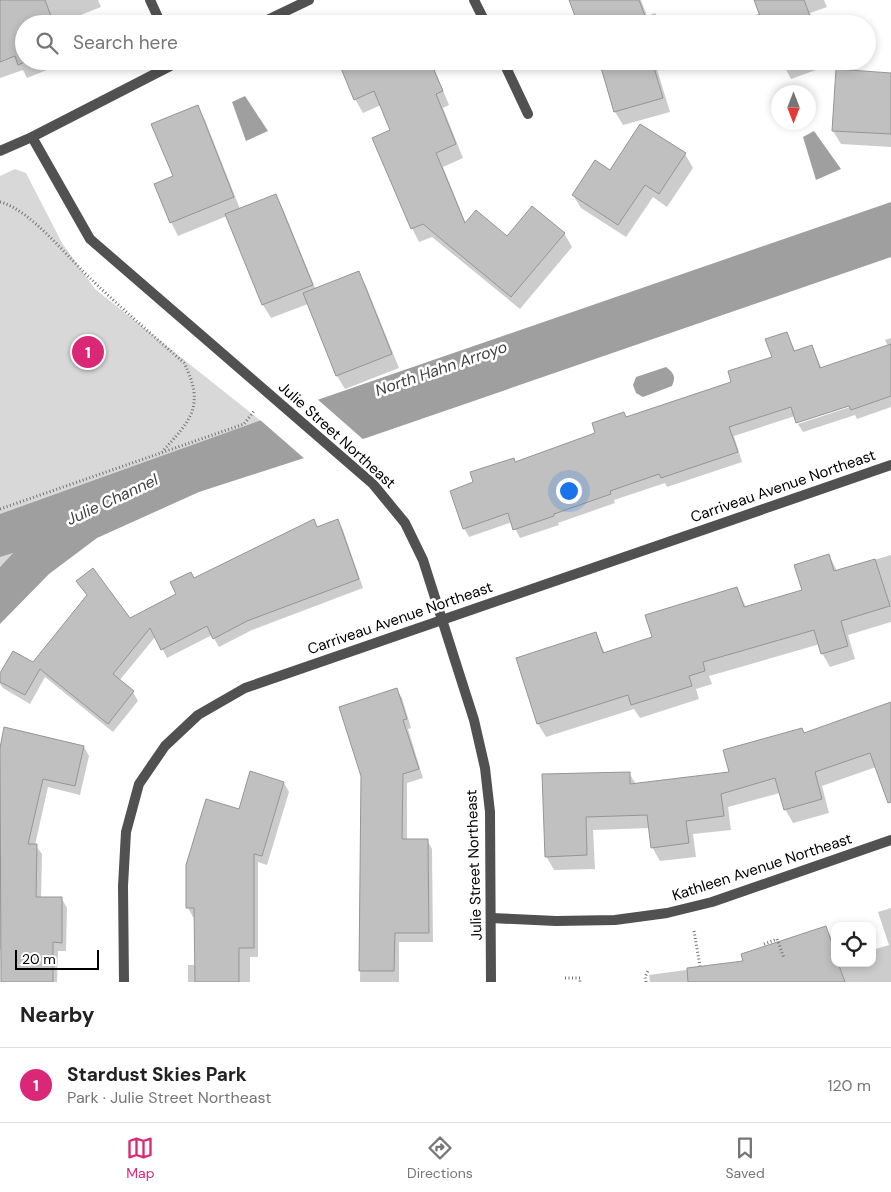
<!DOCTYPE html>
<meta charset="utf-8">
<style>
:root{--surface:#fff;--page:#f2f2f2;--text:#222;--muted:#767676;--line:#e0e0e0;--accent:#db2777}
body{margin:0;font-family:"DM Sans",sans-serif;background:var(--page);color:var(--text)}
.controls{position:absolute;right:15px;bottom:15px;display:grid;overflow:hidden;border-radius:10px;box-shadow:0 2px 8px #0003}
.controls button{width:45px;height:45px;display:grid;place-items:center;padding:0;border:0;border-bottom:1px solid var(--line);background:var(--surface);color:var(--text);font:25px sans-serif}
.compass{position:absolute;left:771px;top:85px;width:45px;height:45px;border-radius:50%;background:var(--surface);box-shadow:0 2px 8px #0003;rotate:180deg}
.scale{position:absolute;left:15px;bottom:12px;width:84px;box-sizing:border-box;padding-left:5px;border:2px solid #000;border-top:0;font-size:14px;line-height:18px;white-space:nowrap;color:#000;-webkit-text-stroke:4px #fff;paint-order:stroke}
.you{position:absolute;left:568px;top:490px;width:18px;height:18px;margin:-12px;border:4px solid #fff;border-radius:50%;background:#1a73e8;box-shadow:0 0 0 8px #1a73e833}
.badge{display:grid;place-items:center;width:32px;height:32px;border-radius:50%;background:var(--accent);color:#fff;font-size:16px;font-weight:700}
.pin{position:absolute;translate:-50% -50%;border:2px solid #fff;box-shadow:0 1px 5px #0006}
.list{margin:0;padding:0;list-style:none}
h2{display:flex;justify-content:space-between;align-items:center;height:65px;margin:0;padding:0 20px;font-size:21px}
h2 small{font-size:16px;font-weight:400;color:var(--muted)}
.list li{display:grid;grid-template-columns:32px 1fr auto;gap:15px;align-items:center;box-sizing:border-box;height:75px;padding:0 20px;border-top:1px solid var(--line)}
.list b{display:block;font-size:19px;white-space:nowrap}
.list p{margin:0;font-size:16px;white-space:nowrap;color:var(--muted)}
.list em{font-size:16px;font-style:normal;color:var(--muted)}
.icon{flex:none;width:28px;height:28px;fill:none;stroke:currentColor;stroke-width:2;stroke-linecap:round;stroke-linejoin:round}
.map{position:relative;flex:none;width:891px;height:982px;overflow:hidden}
.search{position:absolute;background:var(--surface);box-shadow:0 2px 8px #0003;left:15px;right:15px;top:15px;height:55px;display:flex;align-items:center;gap:12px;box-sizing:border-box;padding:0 18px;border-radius:28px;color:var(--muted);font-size:19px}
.sheet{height:140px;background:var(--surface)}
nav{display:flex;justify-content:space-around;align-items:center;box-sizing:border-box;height:70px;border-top:1px solid var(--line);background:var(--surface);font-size:14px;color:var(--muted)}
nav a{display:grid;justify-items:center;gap:2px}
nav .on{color:var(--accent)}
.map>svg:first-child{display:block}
.green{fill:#d8d8d8}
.water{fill:#9f9f9f}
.pier{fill:#fff}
.shadow{fill:#0003}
.building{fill:#c0c0c0;stroke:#959595}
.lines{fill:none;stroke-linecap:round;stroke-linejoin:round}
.path{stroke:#737373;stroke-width:3;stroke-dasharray:1 2.5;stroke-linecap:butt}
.street{stroke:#515151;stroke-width:10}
.labels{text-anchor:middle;stroke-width:5;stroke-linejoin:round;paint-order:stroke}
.street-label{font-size:15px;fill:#000;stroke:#fff}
.water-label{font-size:16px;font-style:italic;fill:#404040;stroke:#fff}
</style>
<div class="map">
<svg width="891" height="982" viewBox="0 0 891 982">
<rect width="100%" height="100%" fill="#fff"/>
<polygon class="green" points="15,169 26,173 62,243 95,289 261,421 187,447 14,552 0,567 0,176"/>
<g class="water">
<polygon points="245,96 268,131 246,141 232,102"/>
<polygon points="814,131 841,169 816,180 803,137"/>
<polygon points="891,202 891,257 369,437 199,492 97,538 49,574 0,624 0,567 13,553 0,557 0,514 320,399"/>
<path d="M 666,367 C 674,373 676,377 672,386 L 643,397 L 636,393 L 633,385 L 636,377 Z"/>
</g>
<polygon class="pier" points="316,398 365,441 306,460 259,419"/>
<g class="shadow">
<polygon points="0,0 98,0 101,7 58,24 24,24 24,61 69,61 27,78 23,70 0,78"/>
<polygon points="571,0 641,0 647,16 655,13 662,24 579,24"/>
<polygon points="755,0 824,0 827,7 810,13 814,24 746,24 744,20 760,13"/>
<polygon points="339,61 431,61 449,105 443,108 463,158 443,167 466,224 507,238 564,233 572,247 520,309 432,237 419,242 412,228 392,131 381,105 363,113 355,99"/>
<polygon points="600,61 672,61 656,66 670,112 623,125 615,112"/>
<polygon points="761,61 829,61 830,65 791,79 783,64 766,70"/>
<polygon points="891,74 891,147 841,144 833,131"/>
<polygon points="197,107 205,120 240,209 275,195 283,209 316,290 358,273 366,286 399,368 345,389 337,376 308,304 271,318 263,305 227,216 178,236 171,222 174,176"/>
<polygon points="685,154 693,168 667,207 653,197 626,237 581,208 573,195 611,172"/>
<polygon points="787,333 795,351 812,346 822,369 888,346 885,340 891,338 891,407 857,419 855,415 803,432 798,424 856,405 855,403 795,416 734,436 742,462 667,487 665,483 614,500 615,503 558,523 559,525 520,538 512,522 469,537 464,528 515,463 597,434 627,419 733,382 773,358"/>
<polygon points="314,520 318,528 338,521 343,530 363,588 252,630 219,647 212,635 167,658 156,636 119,681 133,692 138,701 113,732 45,677 30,704 3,688 0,684 0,675 33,664 88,596 78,581 129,619 178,595 194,580"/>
<polygon points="829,555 837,571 891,555 891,622 848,635 855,659 830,667 822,653 820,644 709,676 712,684 696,689 699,699 640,718 634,709 546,737 538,724 596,634 605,653 653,638 737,588 746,607 803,591"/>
<polygon points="396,689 402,698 411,728 408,729 423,778 407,783 407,840 427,840 432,849 433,942 399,942 399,982 360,982 362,775"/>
<polygon points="891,703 891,789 876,767 822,786 829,813 793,823 785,809 780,793 728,807 731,830 693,834 696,857 660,861 652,847 650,828 593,830 595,869 554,870 546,856 629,773 636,784 731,773 804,734"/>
<polygon points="0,746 84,747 89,756 80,795 48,787 35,845 42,854 41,899 62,899 67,908 66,951 58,951 57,982 2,982 2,950 0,949"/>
<polygon points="284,783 289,792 267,865 258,862 258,957 250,957 250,982 188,982 188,965 196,965 196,917 193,917 188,908 240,810"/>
<polygon points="891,908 891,982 650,982 649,975 745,962 826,928 835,945 835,963 872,963 872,950 889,945 878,912"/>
</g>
<g class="building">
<polygon points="0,0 45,0 54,24 24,24 24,61 27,61 18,65 15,56 0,62"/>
<polygon points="569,0 639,0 648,24 578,24"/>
<polygon points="754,0 804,0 813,24 763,24"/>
<polygon points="385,16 388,24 366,24"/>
<polygon points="338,61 430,61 443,91 436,94 456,144 436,153 465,223 476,210 507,236 532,206 565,233 511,297 423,224 411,229 372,138 390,130 374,91 354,100"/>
<polygon points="599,61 652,61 663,98 614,112"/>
<polygon points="836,69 891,73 891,134 832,131"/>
<polygon points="198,105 234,197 170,223 154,184 173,176 151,124"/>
<polygon points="640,124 686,153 659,194 645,185 618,225 572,195 595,160 610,170"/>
<polygon points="276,194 313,285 262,305 225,214"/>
<polygon points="359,271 392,354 336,376 303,293"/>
<polygon points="787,332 794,351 812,345 820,368 891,344 891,396 851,410 849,406 796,423 791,407 729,427 738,452 661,478 659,474 610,491 611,494 554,514 554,516 513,530 508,513 463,529 450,491 473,482 470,472 514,458 515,462 595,433 592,423 624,412 626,417 731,382 728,371 772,357 765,339"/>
<polygon points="314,519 317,527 338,519 359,579 247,621 213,639 207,626 161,650 150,628 113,674 134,691 108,724 40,669 25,695 0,682 0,673 13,651 33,662 87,595 76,581 93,568 130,618 176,594 170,582 191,572 194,578"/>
<polygon points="829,554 834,571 875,559 890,606 841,621 848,646 821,654 814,630 703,662 705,671 689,676 692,686 631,705 628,695 537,724 516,658 596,632 603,653 652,637 645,615 737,587 744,607 802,590 794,565"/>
<polygon points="397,688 407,719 403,720 419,769 403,774 402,839 428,839 429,933 395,933 394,971 359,971 361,776 339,707"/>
<polygon points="891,702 891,802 888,803 870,753 815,772 822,799 784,810 775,778 721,794 724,816 686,821 689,843 651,848 647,815 586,817 587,855 545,857 542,774 630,772 630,784 729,772 723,750 802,728 804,733"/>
<polygon points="4,727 84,746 75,786 43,779 28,844 37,844 36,897 62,897 62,943 53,942 53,982 1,982 0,748"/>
<polygon points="250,771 284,782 262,856 254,854 254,948 239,948 239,982 195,982 194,908 186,908 186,865 206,799 239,809"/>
<polygon points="826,926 835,952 835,963 838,963 845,982 688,982 687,968 743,961 741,954"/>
</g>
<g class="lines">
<g class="path">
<path d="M 0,202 C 30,209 69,259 93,281 C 122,309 154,336 184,363 C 206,406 190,421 162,452"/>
<polyline points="0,509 244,424 254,411"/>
<polyline points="694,931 700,966"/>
<polyline points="764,944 777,939 784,958"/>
<polyline points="565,978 580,978 580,982"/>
<polyline points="646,982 645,977 648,971"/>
</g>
<g class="street">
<polyline points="150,0 161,24"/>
<polyline points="474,0 486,24"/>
<polyline points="259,24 309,0"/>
<polyline points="503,61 528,114"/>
<polyline points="32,137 90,239 373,484 405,523 423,560 474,720 485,768 490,812 491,982"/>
<polyline points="0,151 32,137 180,61"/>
<polyline points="491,918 556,921 615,920 667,913 712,902 891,840"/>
<polyline points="124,982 123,886 126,832 139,784 165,746 198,715 245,688 891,465"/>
</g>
</g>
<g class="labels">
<g class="street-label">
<text transform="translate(337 435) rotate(42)" y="5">Julie Street Northeast</text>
<text transform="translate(783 486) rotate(-19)" y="5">Carriveau Avenue Northeast</text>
<text transform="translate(400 618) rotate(-19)" y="5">Carriveau Avenue Northeast</text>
<text transform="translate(474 865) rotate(-92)" y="5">Julie Street Northeast</text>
<text transform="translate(762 867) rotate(-18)" y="5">Kathleen Avenue Northeast</text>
</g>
<g class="water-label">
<text transform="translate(441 368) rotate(-19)" y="6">North Hahn Arroyo</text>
<text transform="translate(112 499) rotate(-25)" y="6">Julie Channel</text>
</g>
</g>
</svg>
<div class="controls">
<button><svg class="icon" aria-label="locate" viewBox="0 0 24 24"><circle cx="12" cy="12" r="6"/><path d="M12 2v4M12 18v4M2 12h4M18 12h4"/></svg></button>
</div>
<svg class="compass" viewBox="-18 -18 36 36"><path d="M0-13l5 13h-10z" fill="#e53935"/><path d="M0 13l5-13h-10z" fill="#767676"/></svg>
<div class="scale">20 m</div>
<div class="you"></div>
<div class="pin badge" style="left:88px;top:352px">1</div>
<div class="search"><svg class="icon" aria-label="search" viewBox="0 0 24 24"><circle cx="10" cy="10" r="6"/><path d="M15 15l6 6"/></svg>Search here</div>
</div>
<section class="sheet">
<h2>Nearby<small></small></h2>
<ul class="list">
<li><span class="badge">1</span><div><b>Stardust Skies Park</b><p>Park · Julie Street Northeast</p></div><em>120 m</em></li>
</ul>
</section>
<nav>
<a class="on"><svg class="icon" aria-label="map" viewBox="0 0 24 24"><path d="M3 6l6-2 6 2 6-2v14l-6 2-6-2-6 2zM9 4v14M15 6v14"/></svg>Map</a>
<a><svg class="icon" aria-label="directions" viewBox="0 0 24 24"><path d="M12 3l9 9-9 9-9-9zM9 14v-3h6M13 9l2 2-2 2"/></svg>Directions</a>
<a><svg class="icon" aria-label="saved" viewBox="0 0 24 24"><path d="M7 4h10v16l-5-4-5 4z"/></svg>Saved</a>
</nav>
